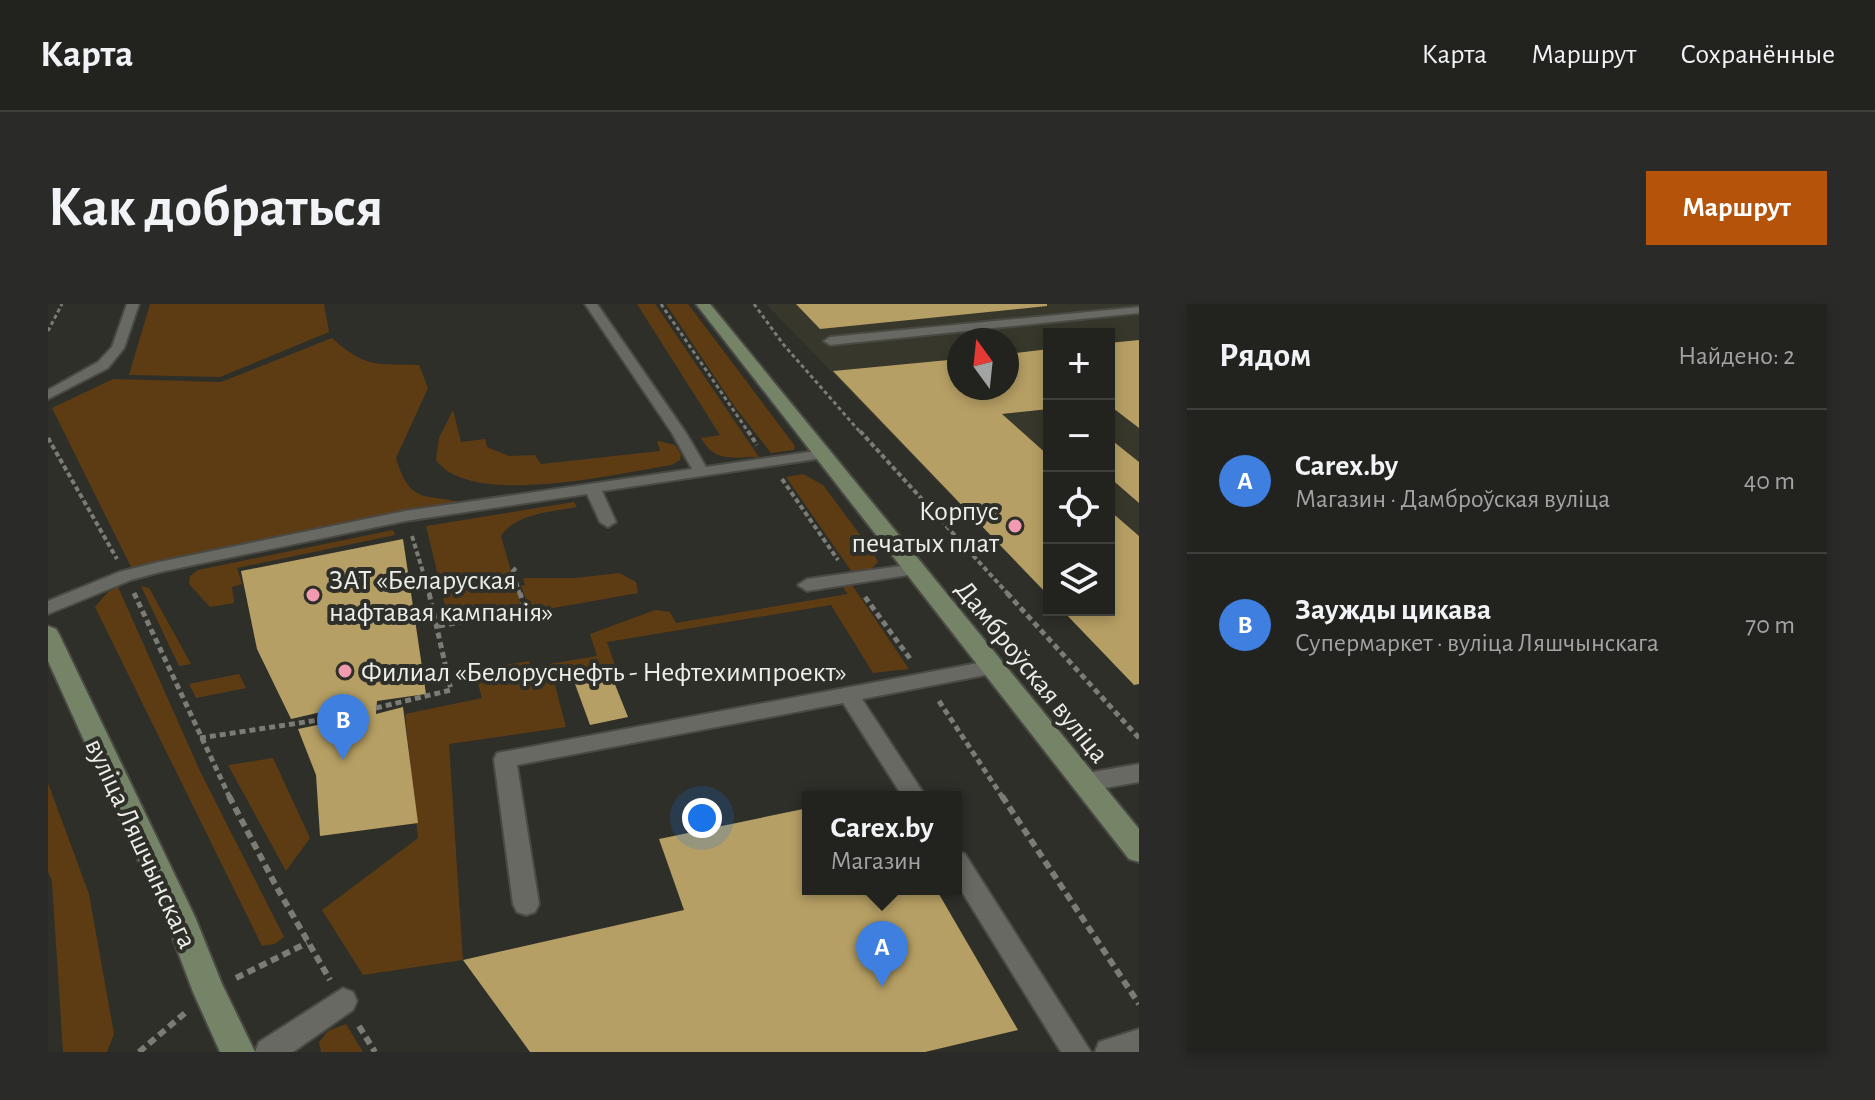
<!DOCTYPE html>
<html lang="ru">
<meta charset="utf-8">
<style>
:root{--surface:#22231f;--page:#2a2b28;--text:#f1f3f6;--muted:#a2a4a4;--line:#3f403d;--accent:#b45309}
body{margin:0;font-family:"Alegreya Sans",sans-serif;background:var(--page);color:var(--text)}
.controls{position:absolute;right:24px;top:24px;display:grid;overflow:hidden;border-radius:0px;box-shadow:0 4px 12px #0003}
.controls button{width:72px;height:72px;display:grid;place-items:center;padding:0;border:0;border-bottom:2px solid var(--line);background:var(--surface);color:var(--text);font:40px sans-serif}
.compass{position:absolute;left:899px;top:24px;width:72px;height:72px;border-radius:50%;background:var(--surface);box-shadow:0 4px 12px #0003;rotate:345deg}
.you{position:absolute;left:654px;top:514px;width:28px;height:28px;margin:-20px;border:6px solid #fff;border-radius:50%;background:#1a73e8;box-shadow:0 0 0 12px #1a73e833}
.badge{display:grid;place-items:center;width:52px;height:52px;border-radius:50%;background:var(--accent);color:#fff;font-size:26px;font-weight:700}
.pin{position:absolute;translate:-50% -66px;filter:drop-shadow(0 2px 4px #0008)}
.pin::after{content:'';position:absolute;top:42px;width:28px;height:24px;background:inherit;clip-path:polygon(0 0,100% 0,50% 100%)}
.popup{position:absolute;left:754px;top:487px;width:160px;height:104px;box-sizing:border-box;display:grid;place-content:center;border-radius:0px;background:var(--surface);filter:drop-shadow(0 2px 6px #0005);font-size:26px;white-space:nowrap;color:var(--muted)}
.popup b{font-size:30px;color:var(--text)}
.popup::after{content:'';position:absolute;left:50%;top:100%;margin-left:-16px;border:16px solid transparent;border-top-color:var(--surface)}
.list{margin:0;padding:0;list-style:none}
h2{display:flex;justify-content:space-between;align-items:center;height:104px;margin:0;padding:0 32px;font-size:34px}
h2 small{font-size:26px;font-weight:400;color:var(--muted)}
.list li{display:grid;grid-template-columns:52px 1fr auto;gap:24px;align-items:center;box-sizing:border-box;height:144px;padding:0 32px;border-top:2px solid var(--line)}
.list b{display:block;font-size:30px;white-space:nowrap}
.list p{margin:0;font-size:26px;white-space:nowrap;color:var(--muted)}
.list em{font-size:26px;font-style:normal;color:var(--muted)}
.icon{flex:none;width:44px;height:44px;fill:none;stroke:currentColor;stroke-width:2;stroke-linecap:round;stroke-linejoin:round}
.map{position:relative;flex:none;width:1091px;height:748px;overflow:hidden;border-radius:0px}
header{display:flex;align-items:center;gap:48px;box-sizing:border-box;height:112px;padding:0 40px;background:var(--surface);border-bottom:2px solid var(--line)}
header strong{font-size:38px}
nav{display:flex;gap:44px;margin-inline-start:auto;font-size:28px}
.intro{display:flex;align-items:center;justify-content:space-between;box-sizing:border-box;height:192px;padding:0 48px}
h1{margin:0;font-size:56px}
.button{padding:20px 36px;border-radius:0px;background:var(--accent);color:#fff;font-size:28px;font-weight:700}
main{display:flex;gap:48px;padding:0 48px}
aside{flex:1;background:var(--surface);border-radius:0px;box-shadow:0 4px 12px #0003}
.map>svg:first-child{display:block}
.built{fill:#37372b;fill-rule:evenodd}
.green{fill:#5d3c14}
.building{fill:#b69f64}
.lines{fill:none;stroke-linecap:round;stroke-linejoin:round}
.lane-casing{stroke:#4a4a45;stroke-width:4}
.secondary-casing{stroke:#4a4a45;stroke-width:4}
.path-far3{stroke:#7c7c77;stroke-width:3;stroke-dasharray:4 3;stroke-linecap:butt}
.path-far2{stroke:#7c7c77;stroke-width:4;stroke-dasharray:5 3;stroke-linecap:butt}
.path-far1{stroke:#7c7c77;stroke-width:5;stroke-dasharray:6 4;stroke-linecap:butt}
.path{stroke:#7c7c77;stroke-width:6;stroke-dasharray:8 5;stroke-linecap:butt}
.lane{fill:#686962;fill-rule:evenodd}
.secondary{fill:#758366;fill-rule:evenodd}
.poi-dot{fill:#f29aaf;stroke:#2e2f29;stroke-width:3}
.labels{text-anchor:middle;stroke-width:8;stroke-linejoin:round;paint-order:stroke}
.poi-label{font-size:28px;fill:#edede9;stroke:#2e2f29;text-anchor:start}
.street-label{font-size:28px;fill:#edede9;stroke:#2e2f29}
</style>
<header>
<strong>Карта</strong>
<nav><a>Карта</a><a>Маршрут</a><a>Сохранённые</a></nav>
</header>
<div class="intro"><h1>Как добраться</h1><a class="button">Маршрут</a></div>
<main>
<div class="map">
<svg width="1091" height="748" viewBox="0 0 1091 748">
<rect width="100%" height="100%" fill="#2e2f29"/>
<path class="built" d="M 718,0 L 1091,0 L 1091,380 L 1086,381 L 1014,306 L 1061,306 L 1061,30 L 1001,30 L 1001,293 ZM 911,36 L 959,36 L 959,84 L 911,84 Z"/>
<g class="green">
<polygon points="102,0 276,0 281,28 172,73 81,71"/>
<path d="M 589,0 L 607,0 L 711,153 C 685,153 667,159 653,134 L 672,131 Z"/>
<polygon points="618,0 640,0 747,142 746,146 723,149 687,103"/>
<path d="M 284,34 C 317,64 327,60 371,61 L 380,84 L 348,154 C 363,205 380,187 421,201 L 84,265 L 4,104 L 65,75 L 173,78 Z"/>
<path d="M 405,106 L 413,138 L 437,135 L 439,143 L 461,152 L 487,151 L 493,160 L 612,147 L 609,137 L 611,137 L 627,141 L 633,150 L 632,156 L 624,161 C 571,169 423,205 388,156 L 391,134 Z"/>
<polygon points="755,170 775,181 825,248 830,258 823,265 804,268 738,173"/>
<path d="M 526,198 L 529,203 C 504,208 468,209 453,232 L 473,302 L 401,317 L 378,222 Z"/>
<polygon points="345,226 347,231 189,264 194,280 184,283 186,299 162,303 141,280 142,272 150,266"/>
<polygon points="571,269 588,278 590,289 483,308 473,282 477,281 475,274 527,274"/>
<polygon points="802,278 861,365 825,369 783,301 559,338 570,370 507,381 518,423 401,440 415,656 315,671 274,606 370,534 357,410 434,394 426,366 481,357 483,363 549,352 542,330 607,306 622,308 628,319 800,290 792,279"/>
<polygon points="93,282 101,284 143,360 131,362"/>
<polygon points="70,283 152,467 236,633 227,640 214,642 47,303 60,288"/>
<polygon points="191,370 198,384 148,394 141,380"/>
<polygon points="225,454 262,534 238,567 180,461"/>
<polygon points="0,479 41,590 66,730 59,748 15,748 4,578 0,567"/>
<polygon points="298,720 315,748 273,748 271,738 280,727"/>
</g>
<g class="building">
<polygon points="748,0 999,0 999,2 772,25"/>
<polygon points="1091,36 1091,124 1061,101 1061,39"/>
<polygon points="1001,45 1001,105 954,110 1001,152 1001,292 785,67 911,55 911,84 959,84 959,50"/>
<polygon points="1061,134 1091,158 1091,199 1061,173"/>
<polygon points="1061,206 1091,232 1091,380 1086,381 1014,306 1061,306"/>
<polygon points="355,235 378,390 329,397 328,410 355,403 370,519 272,532 268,471 250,425 298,415 295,403 243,415 209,345 193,267"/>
<polygon points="564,373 580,413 542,421 527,380"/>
<polygon points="760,504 760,585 888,585 970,726 877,748 482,748 415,656 636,606 611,535"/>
</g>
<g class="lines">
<defs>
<g id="lane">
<polygon points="79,0 91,0 76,44 60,64 0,95 0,86 50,58 64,43"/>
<polygon points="537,0 549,0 638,129 658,163 775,146 782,150 775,154 554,187 568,218 560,223 552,218 539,190 357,217 112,268 83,276 0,310 0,297 71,268 111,258 357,207 644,165 624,129"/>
<polygon points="1091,3 1091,9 782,41 776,37 782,33"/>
<polygon points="867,260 876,265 873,269 759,287 750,281 759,275"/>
<polygon points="946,356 956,363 953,368 814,395 878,493 855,493 795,399 469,461 491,600 487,608 478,611 469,608 465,600 446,455 449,449"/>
<polygon points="1091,460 1091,478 1039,487 1031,484 1028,478 1031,472 1039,469"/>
<polygon points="908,547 917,550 1043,748 1013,748 908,578"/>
<polygon points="295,684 305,688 309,697 305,706 245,748 207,748 211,738"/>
<polygon points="1091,725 1091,748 1047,748 1051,738"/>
</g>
<g id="secondary">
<polygon points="648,0 662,0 1091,525 1091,558 1081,555"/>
<polygon points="0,322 8,325 11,330 147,613 174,680 207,748 172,748 145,688 121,624 0,357"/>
</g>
</defs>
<use href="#lane" class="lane-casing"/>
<use href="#secondary" class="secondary-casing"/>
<g class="path-far3">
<polyline points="613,0 701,129"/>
<polyline points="706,0 735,40 813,129"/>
<polyline points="0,27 14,0"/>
</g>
<g class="path-far2">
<polyline points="700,127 709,141"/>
<polyline points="812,127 961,291"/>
<polyline points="0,134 69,255"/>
<polyline points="734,175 790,256"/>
<polyline points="364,232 382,291"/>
<polyline points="468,264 465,267 472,291"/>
</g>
<g class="path-far1">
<polyline points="86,289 182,494"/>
<polyline points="959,289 1091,434"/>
<polyline points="817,293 863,356"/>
<polyline points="391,322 477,306 472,289"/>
<polyline points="891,397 955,494"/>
<polyline points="328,404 403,386 381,289"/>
<polyline points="152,434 297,412"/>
</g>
<g class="path">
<polyline points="181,492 228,582 282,676"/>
<polyline points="954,492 1091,700"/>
<polyline points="188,674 259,639"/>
<polyline points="311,722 327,748"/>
<polyline points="91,748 137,709"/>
</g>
<use href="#lane" class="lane"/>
<use href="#secondary" class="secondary"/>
</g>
<g class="poi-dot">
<circle cx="967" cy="222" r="8"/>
<circle cx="265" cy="291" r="8"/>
<circle cx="297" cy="367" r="8"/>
</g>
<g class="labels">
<g class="poi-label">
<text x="951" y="216" text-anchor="end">Корпус<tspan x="951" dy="32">печатых плат</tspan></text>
<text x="281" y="285">ЗАТ «Беларуская<tspan x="281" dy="32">нафтавая кампанія»</tspan></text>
<text x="313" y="377">Филиал «Белоруснефть - Нефтехимпроект»</text>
</g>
<g class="street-label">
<text transform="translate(985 367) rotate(51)" y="10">Дамброўская вуліца</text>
<text transform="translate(94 539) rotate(65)" y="10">вуліца Ляшчынскага</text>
</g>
</g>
</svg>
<div class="controls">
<button>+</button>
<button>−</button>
<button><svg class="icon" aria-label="locate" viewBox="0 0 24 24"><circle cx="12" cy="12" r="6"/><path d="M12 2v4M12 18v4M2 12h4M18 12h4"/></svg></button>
<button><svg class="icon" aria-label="layers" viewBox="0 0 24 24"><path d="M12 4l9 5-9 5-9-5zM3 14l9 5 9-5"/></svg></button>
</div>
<svg class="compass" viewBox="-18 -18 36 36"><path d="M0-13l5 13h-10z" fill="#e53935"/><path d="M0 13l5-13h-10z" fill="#a2a4a4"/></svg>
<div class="you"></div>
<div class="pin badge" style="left:834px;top:683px;background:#3f7fe0">A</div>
<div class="popup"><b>Carex.by</b>Магазин</div>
<div class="pin badge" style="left:295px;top:456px;background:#3f7fe0">B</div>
</div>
<aside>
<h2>Рядом<small>Найдено: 2</small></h2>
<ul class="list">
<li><span class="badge" style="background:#3f7fe0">A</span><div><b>Carex.by</b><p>Магазин · Дамброўская вуліца</p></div><em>40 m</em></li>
<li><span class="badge" style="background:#3f7fe0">B</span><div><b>Заужды цикава</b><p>Супермаркет · вуліца Ляшчынскага</p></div><em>70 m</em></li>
</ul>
</aside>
</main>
